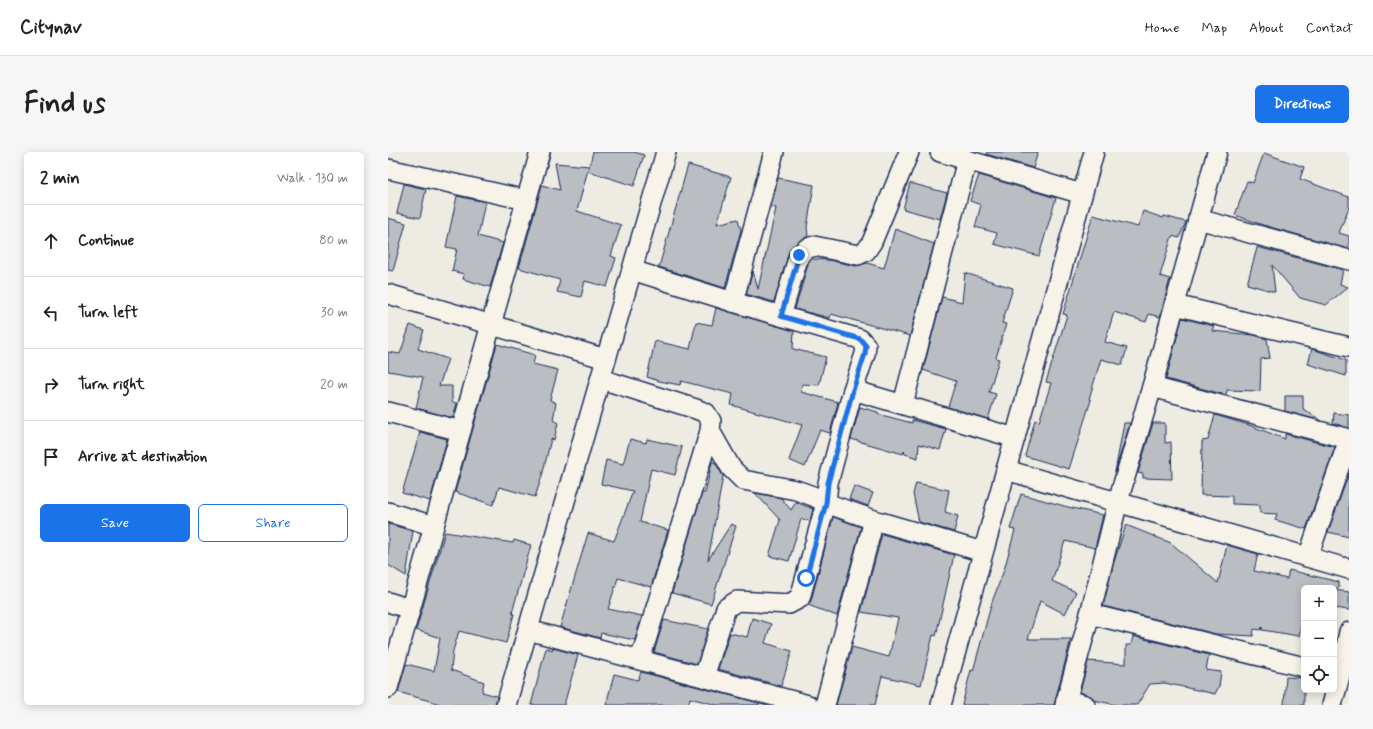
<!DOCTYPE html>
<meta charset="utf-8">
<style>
:root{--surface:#fff;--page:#f6f6f6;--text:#222;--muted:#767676;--line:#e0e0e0;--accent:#1a73e8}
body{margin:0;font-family:Mynerve,sans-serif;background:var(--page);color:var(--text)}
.controls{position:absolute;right:12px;bottom:12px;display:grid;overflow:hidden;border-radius:6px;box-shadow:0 2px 10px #0003}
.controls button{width:36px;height:36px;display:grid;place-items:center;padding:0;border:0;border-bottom:1px solid var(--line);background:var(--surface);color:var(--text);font:20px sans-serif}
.stop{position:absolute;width:12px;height:12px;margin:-9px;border:3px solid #1a73e8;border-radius:50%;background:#fff}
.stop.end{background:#1a73e8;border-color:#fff;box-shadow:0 1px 4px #0008}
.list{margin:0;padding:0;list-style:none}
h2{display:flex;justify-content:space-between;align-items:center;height:52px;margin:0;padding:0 16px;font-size:17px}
h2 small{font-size:13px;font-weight:400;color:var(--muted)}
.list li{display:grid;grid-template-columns:26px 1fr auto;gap:12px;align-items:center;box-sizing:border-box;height:72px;padding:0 16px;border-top:1px solid var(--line)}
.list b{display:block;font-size:15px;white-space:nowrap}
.list em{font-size:13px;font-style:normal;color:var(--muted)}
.actions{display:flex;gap:8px;padding:12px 16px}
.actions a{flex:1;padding:9px 0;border:1px solid var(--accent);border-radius:6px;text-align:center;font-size:14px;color:var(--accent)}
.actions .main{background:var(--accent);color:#fff}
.icon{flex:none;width:22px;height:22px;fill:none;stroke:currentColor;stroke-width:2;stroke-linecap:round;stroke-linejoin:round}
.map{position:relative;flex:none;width:961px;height:553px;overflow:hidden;border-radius:6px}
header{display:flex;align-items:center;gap:24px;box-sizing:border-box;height:56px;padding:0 20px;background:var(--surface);border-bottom:1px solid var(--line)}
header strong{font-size:19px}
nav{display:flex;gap:22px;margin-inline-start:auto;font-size:14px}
.intro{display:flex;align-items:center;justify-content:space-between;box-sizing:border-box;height:96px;padding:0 24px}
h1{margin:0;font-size:28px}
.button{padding:10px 18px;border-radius:6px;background:var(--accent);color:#fff;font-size:14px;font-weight:700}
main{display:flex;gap:24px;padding:0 24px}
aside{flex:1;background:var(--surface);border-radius:6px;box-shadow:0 2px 10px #0003}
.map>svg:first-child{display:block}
.building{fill:#babdc2;stroke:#1b2f5e}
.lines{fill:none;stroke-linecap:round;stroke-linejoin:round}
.minor-casing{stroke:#1b2f5e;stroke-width:22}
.minor{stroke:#f7f3e8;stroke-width:19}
.route{stroke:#1a73e8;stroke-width:5}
</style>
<header>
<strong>Citynav</strong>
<nav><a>Home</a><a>Map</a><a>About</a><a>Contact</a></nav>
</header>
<div class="intro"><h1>Find us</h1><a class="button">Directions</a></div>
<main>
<aside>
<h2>2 min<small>Walk · 130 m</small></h2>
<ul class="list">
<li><svg class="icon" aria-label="ahead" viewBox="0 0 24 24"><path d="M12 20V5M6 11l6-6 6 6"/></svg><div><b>Continue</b></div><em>80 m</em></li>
<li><svg class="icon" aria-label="left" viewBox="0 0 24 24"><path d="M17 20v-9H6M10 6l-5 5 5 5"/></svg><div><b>Turn left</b></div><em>30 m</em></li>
<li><svg class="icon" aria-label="right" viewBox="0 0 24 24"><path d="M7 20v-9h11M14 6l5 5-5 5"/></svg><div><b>Turn right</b></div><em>20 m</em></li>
<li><svg class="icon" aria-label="arrive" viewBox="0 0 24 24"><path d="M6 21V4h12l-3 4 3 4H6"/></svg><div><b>Arrive at destination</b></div></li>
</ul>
<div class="actions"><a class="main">Save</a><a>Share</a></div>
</aside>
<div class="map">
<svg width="961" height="553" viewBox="0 0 961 553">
<rect width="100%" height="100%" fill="#eeebe2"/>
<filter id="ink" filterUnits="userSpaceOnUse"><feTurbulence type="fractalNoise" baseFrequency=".025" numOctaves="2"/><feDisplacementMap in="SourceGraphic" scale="8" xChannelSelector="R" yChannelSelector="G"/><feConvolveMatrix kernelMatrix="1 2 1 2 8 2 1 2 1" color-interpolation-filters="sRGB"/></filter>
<g filter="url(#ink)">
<g class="building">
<polygon points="205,0 246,0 256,3 246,34 200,19"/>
<polygon points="599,0 650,0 645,16 598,2"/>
<polygon points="876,1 916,15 912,27 961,45 961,55 951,81 961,84 961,97 875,73 847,63 859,29 865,31"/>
<polygon points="167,11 201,14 189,59 233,73 223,104 228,106 219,135 197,129 193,145 169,140 172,128 131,116 154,33 172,38"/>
<polygon points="300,13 343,25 329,72 350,67 353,78 337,136 271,115"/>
<polygon points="591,23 668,46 651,104 606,92 609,81 587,75 593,53 582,49"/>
<polygon points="390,26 426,33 419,75 420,84 411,89 401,100 386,150 358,142 365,119 370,137 388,56 383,55"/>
<polygon points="522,31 559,41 552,67 515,57"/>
<polygon points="16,32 38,37 32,66 9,61"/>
<polygon points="69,44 97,50 90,84 115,91 102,135 75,127 76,122 64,119 69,97 58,95"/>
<polygon points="755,59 775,66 776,64 798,70 791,86 784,84 772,124 782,127 772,165 761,162 758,170 726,160 717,190 739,196 734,213 713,207 701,247 703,248 681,317 637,304 647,268 651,270 663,231 658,230 679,163 675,162 705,63 750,75"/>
<polygon points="0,66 18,71 5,119 0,118"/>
<polygon points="507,77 546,92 522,184 443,162 442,166 407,157 421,109 424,107 440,108 468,114 479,111 496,116"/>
<polygon points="869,96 869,95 955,118 952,132 960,135 938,153 912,146 884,113 887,140 859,132"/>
<polygon points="577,121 625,136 614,171 618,172 608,206 611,207 601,240 608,242 600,267 560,255 568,229 535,218 554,145 574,150"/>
<polygon points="328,156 406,179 405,197 438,205 431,233 414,232 413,240 450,250 442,281 432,278 417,315 401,308 414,273 343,253 345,242 293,229 292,233 271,229 259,225 267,189 302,197 308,170 324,173"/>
<polygon points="794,166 826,174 824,179 866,183 879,187 882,206 873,207 872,239 839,238 838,243 778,227"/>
<polygon points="22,173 36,178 30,197 60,207 51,234 64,234 64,250 69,251 65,266 28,256 35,225 0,219 0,200 12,202"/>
<polygon points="109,192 147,203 145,212 170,218 162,248 168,251 165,268 170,271 166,288 163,287 154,324 147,345 111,335 105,353 67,340"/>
<polygon points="924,197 958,208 958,224 920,212"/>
<polygon points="897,244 915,244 915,257 934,269 897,259"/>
<polygon points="472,255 490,260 490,262 524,271 524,268 558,277 552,298 531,292 530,306 517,302 516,299 515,302 463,287"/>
<polygon points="946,261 961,263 961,276 945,271"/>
<polygon points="827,263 861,273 897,287 897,282 947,295 918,377 887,368 889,362 872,361 872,353 844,352 844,344 813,343 814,289 820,288"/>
<polygon points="736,271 742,271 727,320"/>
<polygon points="765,271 777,271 777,291 783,290 784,327 755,326 755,322 750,321"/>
<polygon points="32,280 59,287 42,349 14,341"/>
<polygon points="242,287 258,291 259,287 294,295 287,323 263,317 252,370 280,378 263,435 230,426 220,457 254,464 247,488 213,481 212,486 172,475 200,381 226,389 245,339 213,332 218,308 235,312"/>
<polygon points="324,310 327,310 335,324 320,408 343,372 348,374 323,452 284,441 314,341 317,341"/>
<polygon points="961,321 961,385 940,380"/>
<polygon points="528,331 561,338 557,360 570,364 566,380 531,370 525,342"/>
<polygon points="466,334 485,341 480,354 461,347"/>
<polygon points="367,341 393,346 403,358 408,350 425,357 422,369 413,367 401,409 381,404 392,368"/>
<polygon points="633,342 680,355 715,363 707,396 677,389 664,429 688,440 677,462 652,449 640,487 683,487 666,553 574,553 583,518 585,519 604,450 616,418 627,378 622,377"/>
<polygon points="445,365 473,375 449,464 420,453 423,449"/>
<polygon points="0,372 25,379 18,424 0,413"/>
<polygon points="738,373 783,391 830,431 839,393 870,402 866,419 899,427 901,418 951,430 951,436 916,436 916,468 914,468 911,484 874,478 874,475 873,478 866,477 865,484 828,482 715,454 726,410"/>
<polygon points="57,380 125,391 126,388 143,393 124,461 126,462 118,491 71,479 65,499 63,518 96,530 94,540 109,544 107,553 56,553 10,540 18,512 46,519 52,486 28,478"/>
<polygon points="494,382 566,403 548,484 545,483 533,533 494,524 487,553 448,553 464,495 501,505 510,466 473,460"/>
<polygon points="946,438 961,440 961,458 946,456"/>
<polygon points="364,466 383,472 377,491 404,499 393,534 330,517 342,481 359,485"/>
<polygon points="276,468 320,477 309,512 266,500"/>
<polygon points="745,484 821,503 818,518 833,520 831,534 827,542 777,531 762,532 749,553 728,553 706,548 700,543 692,540 700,509 738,512 738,493 743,493"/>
<polygon points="158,496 165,498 165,496 190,503 176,553 143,553"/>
<polygon points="253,520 371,551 371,553 329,553 302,546 300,553 218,553 226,522 250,528"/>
<polygon points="898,525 916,526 916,553 896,553"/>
</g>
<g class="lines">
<defs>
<g id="minor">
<polyline points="552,0 694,42"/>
<polyline points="0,17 138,48"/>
<polyline points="810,67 961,108"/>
<polyline points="244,118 345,150 472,187 478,194 477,202 465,238 440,331 438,351 486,368"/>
<polyline points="0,142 218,207"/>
<polyline points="345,150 386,0"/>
<polyline points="787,153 961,195"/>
<polyline points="393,164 411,103 418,97 426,94 470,103 478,99 484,90 521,0"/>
<polyline points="213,227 308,257 318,261 323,269 322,279 252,508"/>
<polyline points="764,235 961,287"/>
<polyline points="465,238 627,286"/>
<polyline points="515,252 579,8"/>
<polyline points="0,260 73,279"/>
<polyline points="618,318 961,417"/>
<polyline points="0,360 46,374"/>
<polyline points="920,405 961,287"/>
<polyline points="0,450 22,457"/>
<polyline points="702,462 916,515"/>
<polyline points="140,478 420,553"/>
<polyline points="316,525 338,456 349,449 401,452 412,446 438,351 425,344 408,338 355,328 343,316 322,279"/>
<polyline points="0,536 152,0"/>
<polyline points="678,548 697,553"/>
<polyline points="118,553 278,0"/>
<polyline points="437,553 486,368 595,400"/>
<polyline points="553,553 706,0"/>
<polyline points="677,553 702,462 730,349 764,235 829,0"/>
<polyline points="944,553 952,524 961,480"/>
</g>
</defs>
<use href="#minor" class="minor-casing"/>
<use href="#minor" class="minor"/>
</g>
</g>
<g class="lines" filter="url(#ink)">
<polyline class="route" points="411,103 393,164 472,187 478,194 477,202 465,238 440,331 438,351 418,426"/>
</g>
</svg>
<div class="controls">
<button>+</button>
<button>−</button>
<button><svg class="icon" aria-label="locate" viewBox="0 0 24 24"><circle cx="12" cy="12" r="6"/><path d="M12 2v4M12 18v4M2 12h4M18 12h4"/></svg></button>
</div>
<div class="stop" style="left:418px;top:426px"></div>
<div class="stop end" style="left:411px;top:103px"></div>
</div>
</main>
